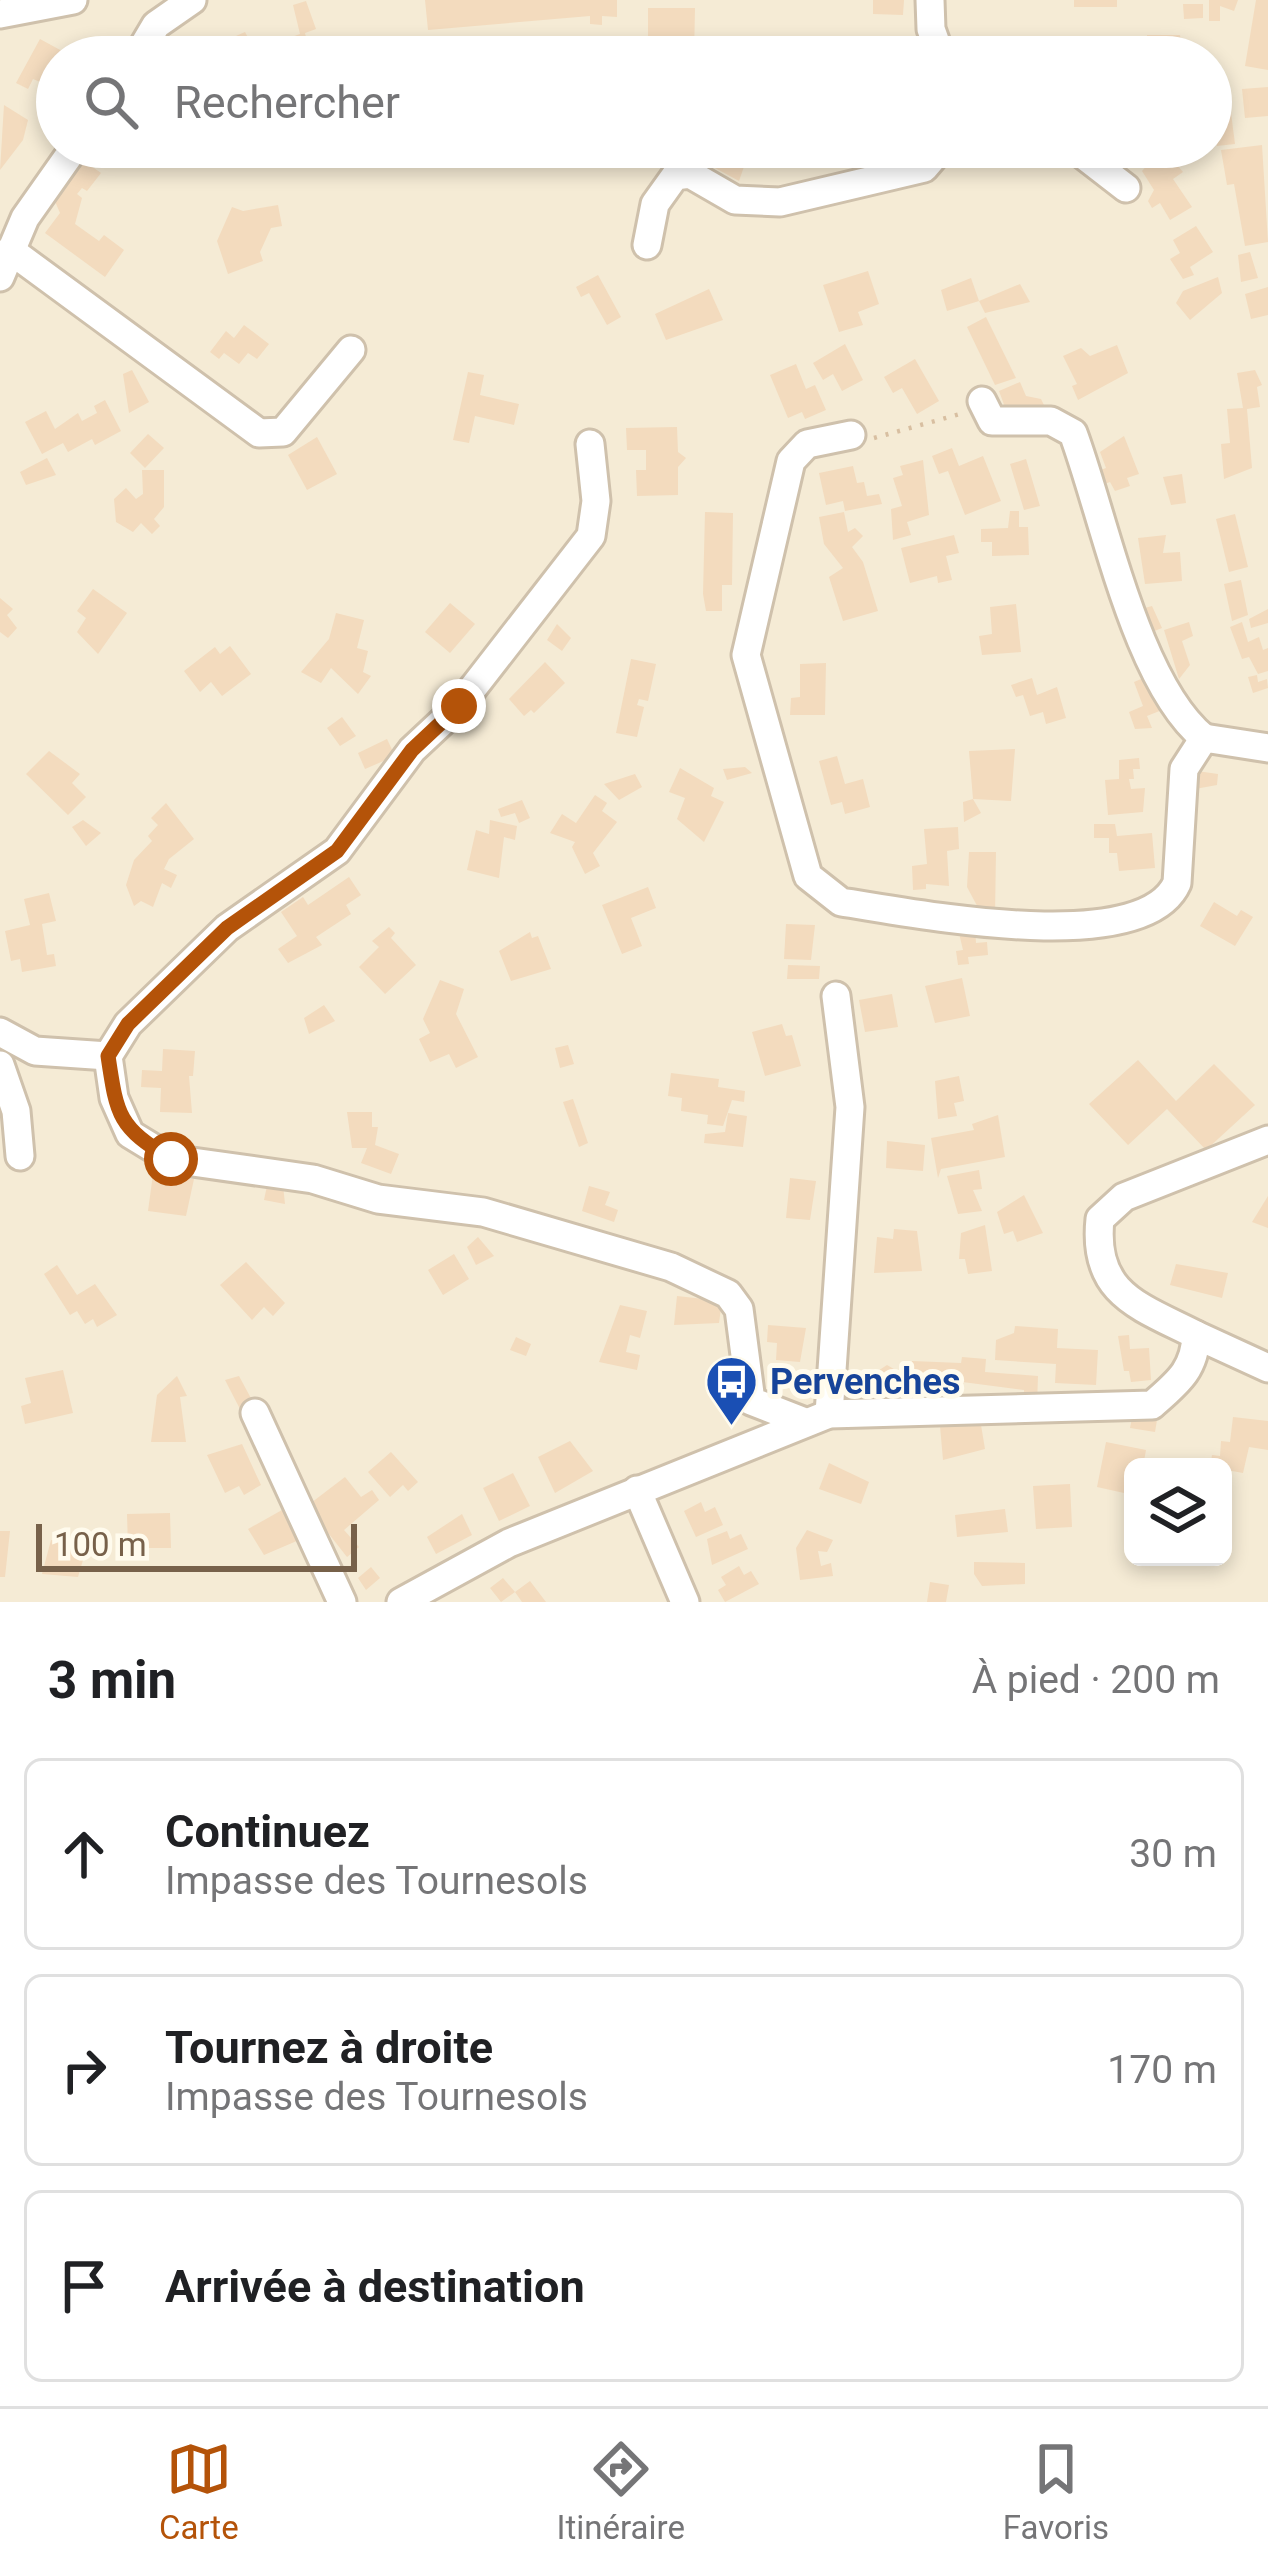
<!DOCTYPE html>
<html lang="fr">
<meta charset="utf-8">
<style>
:root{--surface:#fff;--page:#f6f6f6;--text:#202124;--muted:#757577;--line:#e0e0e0;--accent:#b45309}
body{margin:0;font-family:Roboto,sans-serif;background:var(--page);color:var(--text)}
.controls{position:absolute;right:36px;bottom:36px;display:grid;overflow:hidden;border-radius:18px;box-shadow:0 6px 18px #0003}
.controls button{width:108px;height:108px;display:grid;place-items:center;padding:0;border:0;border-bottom:3px solid var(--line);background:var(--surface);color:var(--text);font:60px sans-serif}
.scale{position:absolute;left:36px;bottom:30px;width:321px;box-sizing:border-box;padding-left:12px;border:6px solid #77614a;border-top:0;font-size:33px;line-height:42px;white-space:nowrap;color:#77614a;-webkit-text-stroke:9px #fffbed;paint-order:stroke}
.stop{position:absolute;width:36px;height:36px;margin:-27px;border:9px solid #b45309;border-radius:50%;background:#fff}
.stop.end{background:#b45309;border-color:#fff;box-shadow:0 3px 12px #0008}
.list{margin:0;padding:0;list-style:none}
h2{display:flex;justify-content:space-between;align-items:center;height:156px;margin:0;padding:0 48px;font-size:51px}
h2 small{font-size:39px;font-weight:400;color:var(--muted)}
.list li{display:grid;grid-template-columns:78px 1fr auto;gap:36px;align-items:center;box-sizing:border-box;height:192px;margin:0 24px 24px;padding:0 24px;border:3px solid var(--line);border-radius:18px}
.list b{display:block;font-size:45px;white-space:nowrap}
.list p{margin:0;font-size:39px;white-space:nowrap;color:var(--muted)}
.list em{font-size:39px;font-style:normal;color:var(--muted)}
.icon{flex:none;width:66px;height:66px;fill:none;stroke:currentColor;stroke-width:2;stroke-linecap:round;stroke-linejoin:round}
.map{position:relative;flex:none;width:1268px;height:1602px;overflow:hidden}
.search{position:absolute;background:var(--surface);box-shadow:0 6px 18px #0003;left:36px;right:36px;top:36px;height:132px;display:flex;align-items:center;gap:30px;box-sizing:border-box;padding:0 42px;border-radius:66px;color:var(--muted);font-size:45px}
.sheet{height:804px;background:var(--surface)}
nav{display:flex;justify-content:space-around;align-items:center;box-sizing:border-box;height:168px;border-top:3px solid var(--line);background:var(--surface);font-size:33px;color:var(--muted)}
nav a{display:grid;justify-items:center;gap:6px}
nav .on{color:var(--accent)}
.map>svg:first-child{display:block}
.residential{fill:#f5ebd5;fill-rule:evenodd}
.building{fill:#f3dbbe}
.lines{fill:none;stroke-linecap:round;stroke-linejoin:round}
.minor-casing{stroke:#cfc1ac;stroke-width:33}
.path{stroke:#d8bfa1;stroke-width:4.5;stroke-dasharray:3 9;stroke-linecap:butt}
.minor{stroke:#fff;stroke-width:27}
.route{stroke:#b45309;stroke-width:15}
.labels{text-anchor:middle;stroke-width:10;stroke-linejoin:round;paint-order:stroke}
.transit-label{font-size:36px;font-weight:bold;fill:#164399;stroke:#fffbed;text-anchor:start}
</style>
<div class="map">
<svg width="1268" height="1602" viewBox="0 0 1268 1602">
<rect width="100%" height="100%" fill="#fdf8e7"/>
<path class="residential" d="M 0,0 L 1268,0 L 1268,1602 L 0,1602 ZM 57,57 L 1211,57 L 1211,147 L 57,147 ZM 1133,1467 L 1223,1467 L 1223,1557 L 1133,1557 Z"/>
<g class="building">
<polygon points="425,0 617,0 617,17 602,16 602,25 590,24 590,16 428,30"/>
<polygon points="873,0 904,0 903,15 873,14"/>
<rect x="1074" y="0" width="43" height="7"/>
<polygon points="1209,0 1238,0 1234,11 1220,6 1220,21 1209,21"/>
<polygon points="1256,0 1268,0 1268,70 1245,66"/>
<polygon points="306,1 316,29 305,33 308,45 271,57 206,57 204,50 245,32 255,50 300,34 293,5"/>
<polygon points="1183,4 1203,4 1203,18 1184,19"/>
<polygon points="648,8 695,8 694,57 657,56 658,49 648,49"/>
<polygon points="1147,35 1180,35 1184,57 1147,57"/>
<polygon points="40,39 73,57 57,57 57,89 33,79 28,89 16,83"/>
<polygon points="1085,41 1121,42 1121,57 1085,57"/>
<polygon points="1268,87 1268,116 1245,118 1242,89"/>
<polygon points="4,105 28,120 23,140 0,170"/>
<polygon points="1212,105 1230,105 1235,144 1217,146"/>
<polygon points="1262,145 1268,242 1245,246 1234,184 1227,185 1221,150"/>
<polygon points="711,147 747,158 739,181 706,163"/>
<polygon points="1115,147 1151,147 1137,162"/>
<polygon points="1164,147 1185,147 1172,159 1183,172 1173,179 1192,207 1170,220 1160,203 1152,208 1148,201 1154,190 1142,171"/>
<polygon points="76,155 101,173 87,191 82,188 77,194 82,198 75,224 99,241 104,235 124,250 105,277 45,233 60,213 51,192"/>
<polygon points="278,205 282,226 271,228 260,252 263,261 228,274 217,241 232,207 243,211"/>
<polygon points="1196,226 1213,252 1190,267 1194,275 1183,279 1170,259 1180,253 1173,240"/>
<polygon points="1250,252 1258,278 1241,282 1238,255"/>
<polygon points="868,271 879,304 858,312 863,325 839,332 823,285"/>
<polygon points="598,275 621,317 607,325 589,293 581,297 576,287"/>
<polygon points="1218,277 1222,293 1190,320 1176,303 1183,291"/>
<polygon points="971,278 979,301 947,311 941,290"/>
<polygon points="1020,284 1030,302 985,313 979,301"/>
<polygon points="1268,287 1268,315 1251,319 1245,294"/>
<polygon points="709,289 723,320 666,340 655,314"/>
<polygon points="986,317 1016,378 995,385 967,327"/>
<polygon points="244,325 269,344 257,359 248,353 239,364 224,353 219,359 210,352 226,331 234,338"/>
<polygon points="845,344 863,380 842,391 833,374 823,380 813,363"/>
<polygon points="1117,345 1128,373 1078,400 1072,386 1077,384 1063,356 1081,348 1090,356"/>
<polygon points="915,359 939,401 917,414 902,388 893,393 884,377"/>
<polygon points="796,364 806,389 815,385 826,410 805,419 802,412 788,418 770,375"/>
<polygon points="132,370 149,402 129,413 123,374"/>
<polygon points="1255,370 1262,385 1257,387 1260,407 1247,409 1252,468 1224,479 1221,444 1230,443 1227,409 1243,408 1237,373"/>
<polygon points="468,372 484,375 480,395 519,404 514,425 475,416 469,443 453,440"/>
<polygon points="1020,382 1026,396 1041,399 1046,409 1006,410 999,391"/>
<polygon points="105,400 121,431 95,445 92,439 68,452 63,443 42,454 25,422 46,411 55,429 78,413 82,421 97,413 94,406"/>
<polygon points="677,427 678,452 686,458 678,467 678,495 637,496 636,470 646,470 646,450 627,450 626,428"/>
<polygon points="148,434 164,448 145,468 130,453"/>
<polygon points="1124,436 1139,474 1127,478 1130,486 1115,491 1110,482 1099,486 1095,472 1106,468 1100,452"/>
<polygon points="317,437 337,474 307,490 288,455"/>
<polygon points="952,448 959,466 983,456 1001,501 965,515 948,471 939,474 932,456"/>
<polygon points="47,458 56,475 26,485 20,472"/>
<polygon points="1026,459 1040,506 1024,510 1010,464"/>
<polygon points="923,460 929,515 907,522 911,535 893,540 891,509 902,506 893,478 903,475 900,466"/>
<polygon points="853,466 857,483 864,482 867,496 879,494 882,504 845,511 843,501 826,505 819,473"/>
<polygon points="142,470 164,470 164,507 154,519 160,526 152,534 141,523 133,532 116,522 114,499 126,488 136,499 143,494"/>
<polygon points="1182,474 1186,503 1171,505 1163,477"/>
<polygon points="1010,511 1019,511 1019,527 1028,527 1029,555 992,556 992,542 981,542 981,529 1008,528"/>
<polygon points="705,512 733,513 732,585 722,585 722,611 706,611 703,594"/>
<polygon points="844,512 848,532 855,528 863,536 852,547 863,562 878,611 843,621 829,577 843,568 824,544 819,517"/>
<polygon points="1235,514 1248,567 1229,572 1216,519"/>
<polygon points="954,535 959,553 946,556 952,580 938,583 937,576 910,583 901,548"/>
<polygon points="1166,535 1163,553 1180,552 1182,581 1145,584 1138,538"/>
<polygon points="1241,580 1248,615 1232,621 1224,584"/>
<polygon points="93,589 127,613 98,654 77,632 86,618 77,611"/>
<polygon points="0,598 13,609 7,615 17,628 8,638 0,632"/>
<polygon points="450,603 475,624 450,653 425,632"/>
<polygon points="1016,604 1021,652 982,655 979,636 992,634 990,607"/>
<polygon points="1152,606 1162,628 1152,632 1141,609"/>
<polygon points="1268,609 1268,623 1251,628 1249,619"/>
<polygon points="336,613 364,620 357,648 368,651 363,672 371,676 358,694 331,668 321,683 301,672 329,639"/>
<polygon points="1189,622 1193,636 1182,641 1190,665 1179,679 1164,630"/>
<polygon points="1242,622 1248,642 1259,637 1263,650 1268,648 1268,671 1258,674 1249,657 1242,659 1230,627"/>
<polygon points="557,624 571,638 562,651 547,640"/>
<polygon points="230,646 251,674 222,696 211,682 200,692 184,671 215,647 220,654"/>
<polygon points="631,659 656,664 648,701 639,699 637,705 644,707 637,737 616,733"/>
<polygon points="545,662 565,683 534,713 531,710 524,716 509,699"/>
<polygon points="826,663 825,715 790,715 791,698 800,697 800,664"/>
<polygon points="1155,673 1162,710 1147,716 1152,728 1135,729 1129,712 1143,706 1134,682"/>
<polygon points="1257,675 1258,682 1267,679 1268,688 1253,693 1248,677"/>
<polygon points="1032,678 1037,695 1057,687 1066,718 1046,724 1043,712 1030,716 1023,695 1016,697 1011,685"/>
<polygon points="342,717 356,736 340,746 327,728"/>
<polygon points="387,739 395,756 365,769 358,753"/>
<polygon points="1015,749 1011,801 973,799 981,813 964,822 963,802 973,799 969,751"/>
<polygon points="49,751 80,774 72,783 86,797 68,815 26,774"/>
<polygon points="837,756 845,784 863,779 870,807 845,814 842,802 831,805 819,761"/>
<polygon points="1139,758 1140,769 1133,769 1134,779 1129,779 1131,789 1145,788 1143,812 1108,815 1105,780 1119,779 1119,760"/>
<polygon points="745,767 752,773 727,780 723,769"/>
<polygon points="680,768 714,788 711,796 724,802 704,842 677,819 685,798 669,792"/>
<polygon points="1197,771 1218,774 1217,785 1195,789"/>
<polygon points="635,774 642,787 619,800 604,784"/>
<polygon points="595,795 607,803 602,811 617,822 593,853 600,866 585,874 572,847 575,842 550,833 562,814 576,823"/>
<polygon points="522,800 530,818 519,823 515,813 501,817 498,809"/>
<polygon points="166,803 194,839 169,859 164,869 177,875 171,888 162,883 153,907 141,901 134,906 126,885 134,860 152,841 148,836 158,825 151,818"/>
<polygon points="83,820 101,833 86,846 72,827"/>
<polygon points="490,820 517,826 515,840 504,837 499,878 467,870 476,830 489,834"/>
<polygon points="1094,824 1115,824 1117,836 1152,833 1155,868 1119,871 1117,853 1109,853 1109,838 1094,838"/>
<polygon points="958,827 959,849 947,851 949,886 926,884 926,889 913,890 912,866 927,864 924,829"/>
<polygon points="969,852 996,852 995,915 982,915 967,887"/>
<polygon points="349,877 361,895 346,905 351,914 316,937 322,945 288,963 278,949 297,936 281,912 303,897 308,905"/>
<polygon points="648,887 656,908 631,918 642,946 622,954 602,905"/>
<polygon points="49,893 56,921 42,924 47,955 54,954 56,966 22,972 20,959 11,961 5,931 30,925 24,899"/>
<polygon points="1214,902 1237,916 1241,910 1253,917 1235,946 1200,926"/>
<polygon points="786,924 815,925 811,960 784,959"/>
<polygon points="389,927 395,933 391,938 416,965 385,994 359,967 379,947 372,941"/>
<polygon points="975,928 976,943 987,942 988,955 968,957 969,964 958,965 956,951 963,950 958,929"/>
<polygon points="530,932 532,938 538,936 551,969 511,981 499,951"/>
<polygon points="788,965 820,966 819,979 787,979"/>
<polygon points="962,978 970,1016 935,1023 925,986"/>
<polygon points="440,980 464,989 456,1014 478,1057 456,1068 449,1054 430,1062 419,1039 430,1033 423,1019"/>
<polygon points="892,994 898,1027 865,1032 859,1000"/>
<polygon points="324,1005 335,1021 309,1034 304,1018"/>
<polygon points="782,1024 786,1036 792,1035 801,1066 765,1076 752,1032"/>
<polygon points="568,1045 574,1064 560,1068 555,1048"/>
<polygon points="163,1049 195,1051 193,1076 189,1076 192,1113 160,1112 161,1088 141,1087 142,1070 162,1071"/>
<polygon points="1138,1060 1176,1101 1214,1064 1255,1105 1206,1150 1167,1109 1128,1145 1089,1104"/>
<polygon points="671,1073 719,1079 718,1087 745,1091 744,1102 732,1100 723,1126 707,1124 708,1115 681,1111 682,1098 668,1096"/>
<polygon points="959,1076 964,1101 954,1103 957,1116 938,1119 935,1081"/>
<polygon points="573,1099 588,1143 579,1147 563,1102"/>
<polygon points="347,1112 372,1112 372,1127 378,1127 375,1145 399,1154 391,1174 361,1163 367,1148 352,1148"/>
<polygon points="728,1113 747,1116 743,1147 704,1143 705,1134 725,1132"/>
<polygon points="998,1115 1005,1157 941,1169 938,1178 931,1138 974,1130 972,1124"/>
<polygon points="887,1141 925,1145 923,1171 886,1168"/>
<polygon points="979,1170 982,1189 973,1190 982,1211 958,1214 947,1176"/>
<polygon points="153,1174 194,1179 186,1216 148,1211"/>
<polygon points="790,1178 816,1181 810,1220 786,1218"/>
<polygon points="268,1181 283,1185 285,1204 264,1200"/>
<polygon points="589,1186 610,1192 605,1205 618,1210 614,1222 582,1211"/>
<polygon points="1024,1195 1043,1233 1017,1242 1013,1231 1004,1234 997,1212"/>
<polygon points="1268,1196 1268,1228 1252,1222"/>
<polygon points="985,1225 992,1271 968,1274 965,1259 959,1259 961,1233"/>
<polygon points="894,1229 917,1231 922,1271 874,1273 877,1237 893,1239"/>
<polygon points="478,1237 494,1256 476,1265 467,1247"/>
<polygon points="454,1254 469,1279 443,1295 428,1270"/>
<polygon points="246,1262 285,1303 273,1316 264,1307 252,1320 220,1285"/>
<polygon points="1176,1264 1228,1273 1222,1298 1170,1285"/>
<polygon points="57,1265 77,1295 95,1284 117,1315 97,1327 93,1319 85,1324 77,1311 70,1315 44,1274"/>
<polygon points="677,1296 722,1301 719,1323 674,1325"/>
<polygon points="620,1305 647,1311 640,1338 630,1335 626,1352 640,1355 637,1370 599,1362"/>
<polygon points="768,1325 806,1328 800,1362 776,1360 777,1343 767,1342"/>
<polygon points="1015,1326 1058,1329 1057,1348 1098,1350 1096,1385 1055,1383 1056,1364 995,1360 996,1340 1014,1333"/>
<polygon points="1129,1335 1130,1349 1149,1348 1151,1380 1131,1382 1129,1371 1124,1371 1118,1336"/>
<polygon points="516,1337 531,1344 526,1356 510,1350"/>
<polygon points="962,1357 986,1359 985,1372 1038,1376 1037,1405 1024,1405 1024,1390 947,1380 947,1385 913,1381 913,1388 874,1389 864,1380 887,1365 899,1372 912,1368 912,1361 961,1363"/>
<polygon points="63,1370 73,1413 25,1424 21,1406 31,1403 25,1378"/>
<polygon points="177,1376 187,1396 180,1397 186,1442 151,1442 157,1395"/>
<polygon points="239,1376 253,1402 240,1409 225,1380"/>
<polygon points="1233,1417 1268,1421 1268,1450 1249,1447 1243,1473 1210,1467 1212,1455 1220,1456 1221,1441 1230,1442"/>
<polygon points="1132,1418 1157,1420 1155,1432 1130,1428"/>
<polygon points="980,1419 985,1449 943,1460 940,1426"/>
<polygon points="570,1441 593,1471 555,1493 538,1457"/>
<polygon points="1106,1442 1146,1450 1143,1467 1133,1467 1133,1495 1097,1487"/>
<polygon points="242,1444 261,1485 244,1495 239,1486 225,1493 207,1455"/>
<polygon points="391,1452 418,1482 408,1491 403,1485 390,1497 368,1472"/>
<polygon points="829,1463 869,1482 861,1504 819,1489"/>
<polygon points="513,1473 530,1506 499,1521 483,1488"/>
<polygon points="345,1477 361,1497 372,1490 379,1500 344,1530 359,1547 347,1557 307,1506"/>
<polygon points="1070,1484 1072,1527 1036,1529 1033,1486"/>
<polygon points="701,1502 705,1512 715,1507 723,1525 696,1537 684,1511"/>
<polygon points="1005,1509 1008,1532 957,1537 955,1515"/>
<polygon points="282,1510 299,1540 264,1555 248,1529"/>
<polygon points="170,1513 171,1548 128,1548 127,1514"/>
<polygon points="462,1514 472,1535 436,1554 427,1537"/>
<polygon points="807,1530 833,1540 827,1552 818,1551 821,1566 831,1563 833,1576 800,1580 796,1548"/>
<polygon points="0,1531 10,1531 5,1577 0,1577"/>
<polygon points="727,1531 730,1539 741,1534 748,1549 712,1565 707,1539"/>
<polygon points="51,1540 88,1543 78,1577 42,1574"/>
<polygon points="974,1562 1025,1563 1025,1584 982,1586 974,1574"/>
<polygon points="739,1566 744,1575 751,1571 759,1584 725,1602 718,1590 726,1585 721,1577"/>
<polygon points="371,1567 380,1578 366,1590 358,1578"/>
<polygon points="503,1578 515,1592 530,1581 546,1602 522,1602 515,1592 501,1602 490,1588"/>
<polygon points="930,1582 949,1585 946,1602 927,1602"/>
</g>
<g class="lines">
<defs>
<g id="minor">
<polyline points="930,0 931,29 941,57"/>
<polyline points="0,14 73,0"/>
<polyline points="137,57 156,25 192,0"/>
<polyline points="1073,147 1126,188"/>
<polyline points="647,245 655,204 675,176 690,174 735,200 780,202 924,168 942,147"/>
<polyline points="10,250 259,433 283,432 351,350"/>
<polyline points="0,277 25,218 75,147"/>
<path d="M 982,401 L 992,421 L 1051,421 L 1073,433 C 1104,516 1136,683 1204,738"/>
<path d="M 851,435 L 807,444 L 791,461 L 746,655 L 808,876 L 841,902 C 909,912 1143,960 1177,883 L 1184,769 L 1204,738 L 1268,748"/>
<polyline points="590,444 596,501 591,536 459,706 412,750 337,851 227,928 128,1024 108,1056 114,1098 130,1134 171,1159 313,1179 378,1199 483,1212 671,1267 728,1294 739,1309 751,1401 805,1422"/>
<polyline points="0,1032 35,1051 108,1056"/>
<polyline points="0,1065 16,1111 20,1156"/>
<path d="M 1196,1335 C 1139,1306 1092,1294 1100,1219 L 1124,1197 L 1268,1140"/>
<polyline points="255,1413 342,1602"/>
<polyline points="829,1414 850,1107 836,996"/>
<polyline points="637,1490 685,1602"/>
<path d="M 401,1602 L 509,1543 L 829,1414 L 1152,1405 C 1177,1383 1195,1370 1196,1335 L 1268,1368"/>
</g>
</defs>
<use href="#minor" class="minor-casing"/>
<polyline class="path" points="874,438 960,414"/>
<use href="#minor" class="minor"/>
</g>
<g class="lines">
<path class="route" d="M 171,1159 C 118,1127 117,1116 108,1056 L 128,1024 L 227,928 L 337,851 L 412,750 L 459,706"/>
</g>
<defs>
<symbol id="bus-pin" viewBox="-11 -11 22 30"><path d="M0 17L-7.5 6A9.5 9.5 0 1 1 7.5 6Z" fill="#1a4fb4" stroke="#fffbed"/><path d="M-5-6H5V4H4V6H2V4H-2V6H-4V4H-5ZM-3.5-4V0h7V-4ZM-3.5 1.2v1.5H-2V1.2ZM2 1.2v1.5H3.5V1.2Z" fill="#fff"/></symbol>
</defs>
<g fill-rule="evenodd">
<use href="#bus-pin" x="702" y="1352" width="59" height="81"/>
</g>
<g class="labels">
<g class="transit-label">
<text x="770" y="1394">Pervenches</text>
</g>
</g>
</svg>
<div class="controls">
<button><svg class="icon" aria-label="layers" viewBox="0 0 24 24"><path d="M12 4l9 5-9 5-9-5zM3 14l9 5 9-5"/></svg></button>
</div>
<div class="scale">100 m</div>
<div class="stop" style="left:171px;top:1159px"></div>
<div class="stop end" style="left:459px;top:706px"></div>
<div class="search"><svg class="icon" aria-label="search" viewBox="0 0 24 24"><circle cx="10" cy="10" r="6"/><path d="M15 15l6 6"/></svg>Rechercher</div>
</div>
<section class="sheet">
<h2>3 min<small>À pied · 200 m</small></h2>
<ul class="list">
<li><svg class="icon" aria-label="ahead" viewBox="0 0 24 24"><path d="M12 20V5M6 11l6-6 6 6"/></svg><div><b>Continuez</b><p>Impasse des Tournesols</p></div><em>30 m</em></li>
<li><svg class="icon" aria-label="right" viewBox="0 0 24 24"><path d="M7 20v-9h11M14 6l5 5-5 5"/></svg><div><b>Tournez à droite</b><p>Impasse des Tournesols</p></div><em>170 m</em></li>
<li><svg class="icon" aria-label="arrive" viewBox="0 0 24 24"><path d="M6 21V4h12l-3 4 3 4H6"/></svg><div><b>Arrivée à destination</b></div></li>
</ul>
</section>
<nav>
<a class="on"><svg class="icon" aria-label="map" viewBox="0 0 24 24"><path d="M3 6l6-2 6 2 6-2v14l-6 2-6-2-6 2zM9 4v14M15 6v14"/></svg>Carte</a>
<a><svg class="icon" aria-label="directions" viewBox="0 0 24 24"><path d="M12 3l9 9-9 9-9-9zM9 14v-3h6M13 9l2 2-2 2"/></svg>Itinéraire</a>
<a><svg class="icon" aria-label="saved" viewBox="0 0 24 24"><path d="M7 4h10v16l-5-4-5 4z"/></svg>Favoris</a>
</nav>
